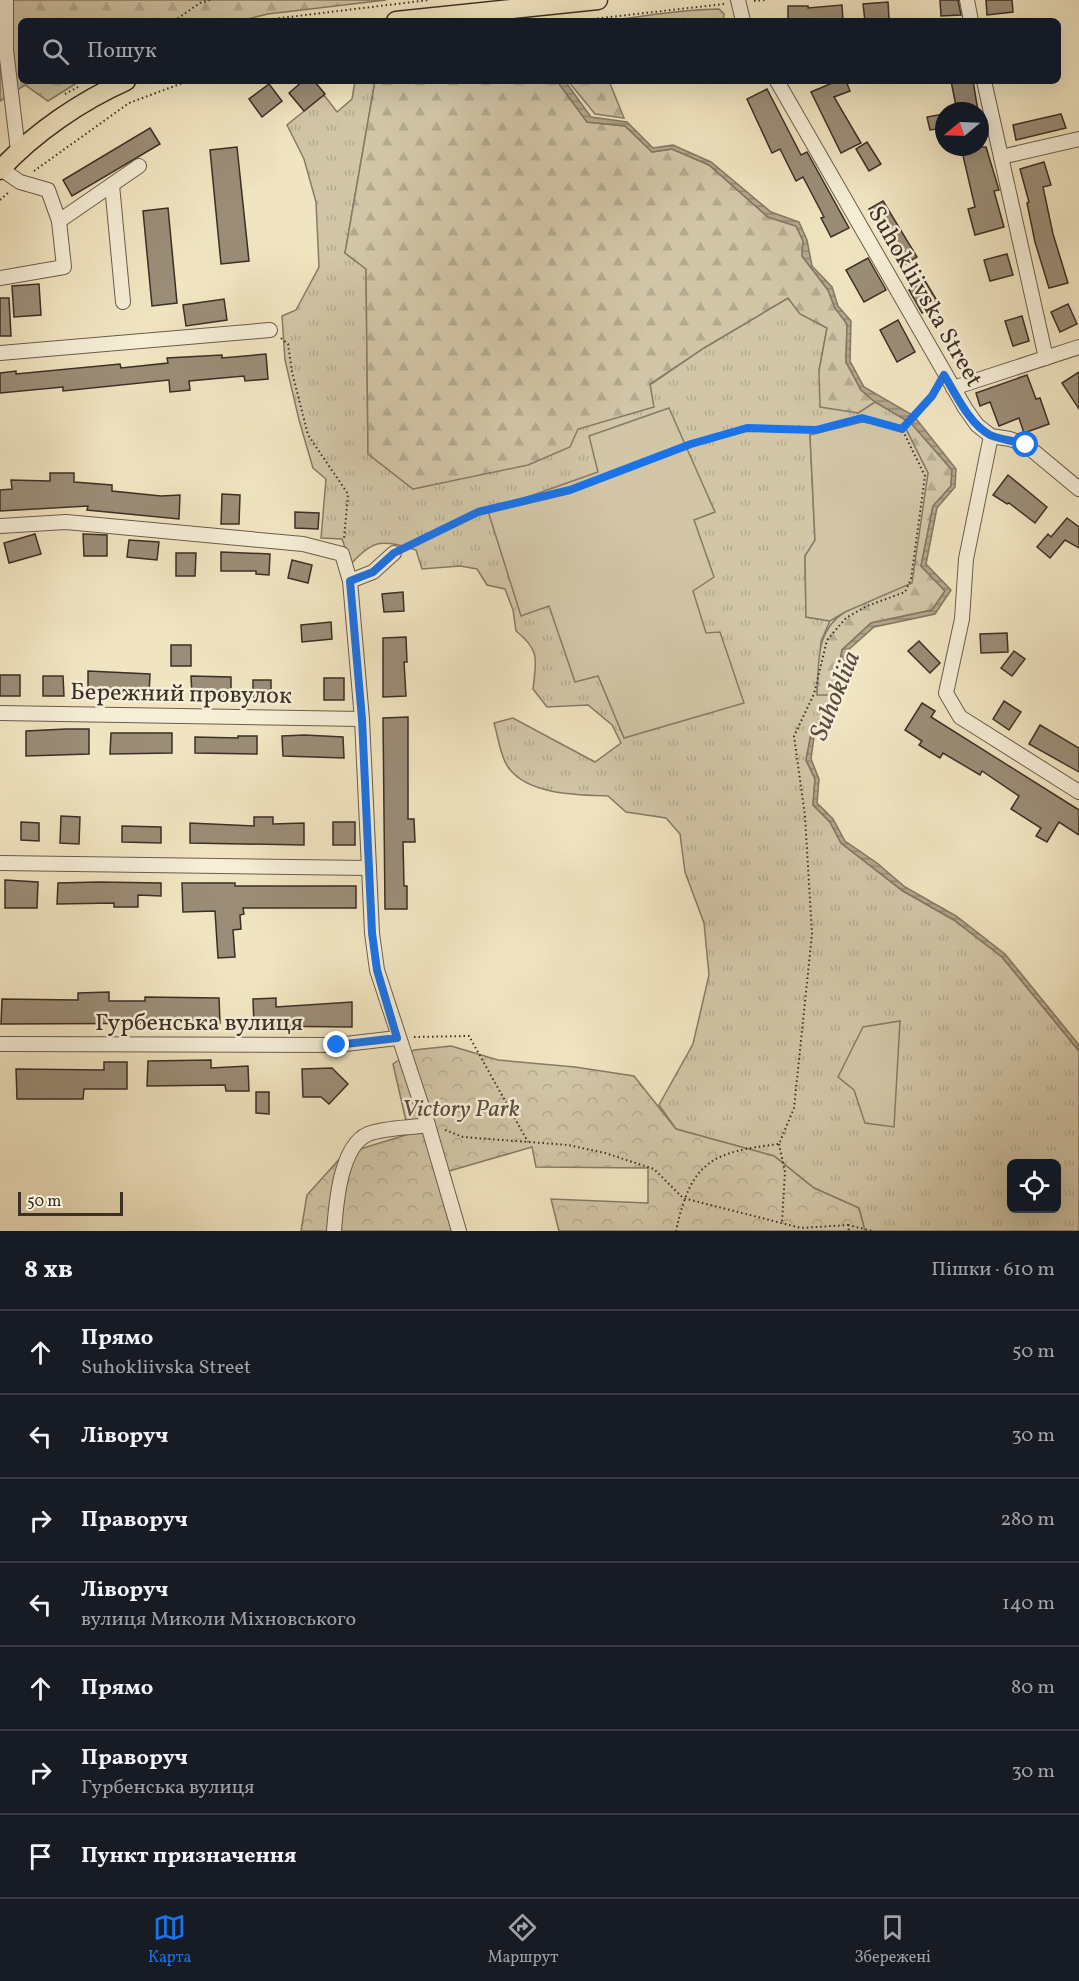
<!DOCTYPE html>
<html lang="uk">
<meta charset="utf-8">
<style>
:root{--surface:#171b24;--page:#20242c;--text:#f1f3f6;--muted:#9ea1a6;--line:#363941;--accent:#1a73e8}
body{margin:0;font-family:Vollkorn,serif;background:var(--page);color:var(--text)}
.controls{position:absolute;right:18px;bottom:18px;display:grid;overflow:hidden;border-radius:9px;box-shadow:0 6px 24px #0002}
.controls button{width:54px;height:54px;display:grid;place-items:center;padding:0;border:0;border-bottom:2px solid var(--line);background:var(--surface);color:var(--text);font:30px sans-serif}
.compass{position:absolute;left:935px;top:102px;width:54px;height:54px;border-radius:50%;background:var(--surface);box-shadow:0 6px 24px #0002;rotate:251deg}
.scale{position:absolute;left:18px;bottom:15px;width:105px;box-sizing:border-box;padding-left:6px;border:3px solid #3d2e26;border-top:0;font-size:16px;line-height:21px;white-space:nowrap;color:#3d2e26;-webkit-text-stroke:4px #f6eed7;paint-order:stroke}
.stop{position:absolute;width:18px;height:18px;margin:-14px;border:4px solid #1a73e8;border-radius:50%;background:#fff}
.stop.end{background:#1a73e8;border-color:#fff;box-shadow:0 2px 6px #0008}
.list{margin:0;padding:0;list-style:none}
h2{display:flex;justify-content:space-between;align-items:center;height:78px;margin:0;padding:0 24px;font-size:26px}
h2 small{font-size:20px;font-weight:400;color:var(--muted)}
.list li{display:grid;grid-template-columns:39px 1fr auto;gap:18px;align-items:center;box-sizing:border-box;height:84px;padding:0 24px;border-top:2px solid var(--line)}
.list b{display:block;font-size:22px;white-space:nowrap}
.list p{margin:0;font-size:20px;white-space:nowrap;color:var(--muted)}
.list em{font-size:20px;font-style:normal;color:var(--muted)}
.icon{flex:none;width:33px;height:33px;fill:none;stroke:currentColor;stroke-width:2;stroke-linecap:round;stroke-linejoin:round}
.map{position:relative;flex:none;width:1079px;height:1231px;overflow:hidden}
.search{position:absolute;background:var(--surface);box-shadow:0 6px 24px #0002;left:18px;right:18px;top:18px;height:66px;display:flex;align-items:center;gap:15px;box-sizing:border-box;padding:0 21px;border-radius:9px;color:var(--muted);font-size:22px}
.sheet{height:666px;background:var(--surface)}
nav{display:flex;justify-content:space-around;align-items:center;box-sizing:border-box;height:84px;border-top:2px solid var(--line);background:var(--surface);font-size:16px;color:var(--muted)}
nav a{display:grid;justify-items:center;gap:3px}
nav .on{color:var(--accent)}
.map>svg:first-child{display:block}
.grass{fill:url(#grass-tufts);stroke:#887a66;stroke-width:1.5;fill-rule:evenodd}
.forest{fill:url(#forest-firs);stroke:#887a66;stroke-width:1.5}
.park{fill:url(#park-crowns);stroke:#887a66;stroke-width:1.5}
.garden{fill:#d2c6a7;stroke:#887a66;stroke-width:1.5}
.water{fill:url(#water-rules);stroke:#847763;stroke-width:1.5}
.building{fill:#9b8d77;stroke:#3d2e26;stroke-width:1.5}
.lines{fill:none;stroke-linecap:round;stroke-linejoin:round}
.minor-casing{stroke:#6a5c4d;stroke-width:16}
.major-casing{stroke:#3d2e26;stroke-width:21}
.path{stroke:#3d2e26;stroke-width:2;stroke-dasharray:1.5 3;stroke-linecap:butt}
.minor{stroke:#f6eed7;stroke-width:14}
.major{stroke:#f1e5c1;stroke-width:18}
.route{stroke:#1a73e8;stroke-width:8}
.labels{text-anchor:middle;stroke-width:5;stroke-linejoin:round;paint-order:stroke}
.street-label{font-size:24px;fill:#3d2e26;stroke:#f6eed7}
.park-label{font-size:24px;font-style:italic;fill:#5b4c40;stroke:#f6eed7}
.water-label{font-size:26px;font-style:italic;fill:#5b4c40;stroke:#f6eed7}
</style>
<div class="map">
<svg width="1079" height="1231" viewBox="0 0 1079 1231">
<defs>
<pattern id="grass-tufts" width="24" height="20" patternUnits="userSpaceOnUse" patternTransform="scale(1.5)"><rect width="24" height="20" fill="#d2c6a7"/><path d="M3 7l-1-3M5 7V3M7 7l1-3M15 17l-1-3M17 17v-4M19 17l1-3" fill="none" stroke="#b5aa90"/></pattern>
<pattern id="forest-firs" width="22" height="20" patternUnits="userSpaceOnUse" patternTransform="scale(1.5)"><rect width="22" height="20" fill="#d2c6a7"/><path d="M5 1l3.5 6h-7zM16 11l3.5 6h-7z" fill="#b5aa90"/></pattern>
<pattern id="park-crowns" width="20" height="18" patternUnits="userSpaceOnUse" patternTransform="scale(1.5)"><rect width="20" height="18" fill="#d2c6a7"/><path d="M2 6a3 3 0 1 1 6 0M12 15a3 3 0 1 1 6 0" fill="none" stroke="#b5aa90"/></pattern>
<pattern id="water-rules" width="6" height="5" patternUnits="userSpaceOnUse" patternTransform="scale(1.5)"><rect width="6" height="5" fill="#b4a78c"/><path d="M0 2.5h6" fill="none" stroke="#948872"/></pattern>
</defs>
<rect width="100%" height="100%" fill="#f1e5c1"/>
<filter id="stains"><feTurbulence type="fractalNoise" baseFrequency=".00333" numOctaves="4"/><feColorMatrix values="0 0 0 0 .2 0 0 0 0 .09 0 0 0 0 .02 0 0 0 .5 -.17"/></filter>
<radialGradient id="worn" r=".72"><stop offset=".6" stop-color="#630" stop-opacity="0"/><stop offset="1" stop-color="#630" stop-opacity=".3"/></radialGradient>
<path class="grass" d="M 355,81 L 375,81 L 345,253 L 366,269 L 368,454 L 413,489 L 449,481 L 577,429 L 653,407 L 650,385 L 704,348 L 788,298 L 801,314 L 827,328 L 819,371 L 858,413 L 875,402 L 911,423 L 905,427 L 862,422 L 810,435 L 815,541 L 805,556 L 806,617 L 830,621 L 821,641 L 817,694 L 834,695 L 811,734 L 806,760 L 815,779 L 813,805 L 830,822 L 841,843 L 903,891 L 954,920 L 1002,957 L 1079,1051 L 1079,1231 L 865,1231 L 859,1208 L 814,1188 L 774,1156 L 676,1129 L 659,1105 L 693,1044 L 709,975 L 704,923 L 685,872 L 680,834 L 666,818 L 626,812 L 608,796 C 578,795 527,795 508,767 C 500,756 498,736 494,723 L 513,718 L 595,762 L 621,743 L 612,725 L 588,705 L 547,707 L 533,689 C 536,660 541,651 516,631 L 513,610 L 505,589 L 487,585 L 477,569 L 460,566 L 422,569 L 416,550 C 383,540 374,538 351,564 L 342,539 L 321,538 L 326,479 L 313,468 L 299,420 L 285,360 L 282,316 L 296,310 L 319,267 L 316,202 L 304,159 L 287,125 L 324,95 L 337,112 L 352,99 ZM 1012,1164 L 1056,1164 L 1056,1208 L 1012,1208 Z"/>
<g class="forest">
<polygon points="0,0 386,0 268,14 239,21 21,21 21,81 80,81 48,101 25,85 0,101"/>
<path d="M 719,9 L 724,14 L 723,21 L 604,21 C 643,17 680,9 719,9 Z"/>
<polygon points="375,81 557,81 587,122 625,126 652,152 672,149 709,165 768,217 796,226 803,241 802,256 828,290 835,308 847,324 846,362 861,390 875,402 858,413 820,407 819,371 827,328 800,314 788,298 704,348 650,384 654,407 578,429 570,447 528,465 413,489 368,454 366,269 345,253"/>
<polygon points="568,81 609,81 624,118 595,114"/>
<path d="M 911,423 L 952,470 L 951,486 L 933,506 L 921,566 L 945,591 L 932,610 L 871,623 L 842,650 L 834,695 L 817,695 C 819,663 815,630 845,612 L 928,473 L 905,427 Z"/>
</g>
<polygon class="park" points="451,1046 498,1060 575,1067 634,1076 676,1129 774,1156 814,1188 859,1208 865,1231 559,1231 551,1199 648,1203 648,1168 536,1167 532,1147 449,1171 464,1231 301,1231 307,1195 344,1154 409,1134 393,1064 414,1050"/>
<g class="garden">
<polygon points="669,408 715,512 694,520 714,577 693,591 706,633 720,632 744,703 624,738 598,676 575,682 549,606 521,616 488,511 598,472 589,436"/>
<polygon points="862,422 905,427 928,473 912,583 845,612 830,621 806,617 805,556 815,540 810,435"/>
<polygon points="900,1021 894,1127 865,1123 854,1090 838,1077 863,1027"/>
</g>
<polygon class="water" points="557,81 565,81 591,117 627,122 653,148 673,145 711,162 771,212 799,222 807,240 812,266 832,287 838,306 851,321 850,361 864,387 914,416 956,469 955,487 937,508 926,564 951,590 935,614 874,627 846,652 842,691 814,737 811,759 819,779 817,803 833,819 845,841 877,863 905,887 956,916 1005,954 1079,1045 1079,1051 1002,957 954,920 903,891 841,843 830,822 813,805 815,779 806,760 811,734 834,695 842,650 871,623 932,610 945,591 921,566 933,506 951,486 952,470 911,423 875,402 861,390 846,362 847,324 835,308 828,290 802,256 803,241 796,226 768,217 709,165 672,149 652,152 625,126 587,122"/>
<g class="building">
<polygon points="940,0 958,0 961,15 941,16"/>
<polygon points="986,0 1012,0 1013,12 987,15"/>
<polygon points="888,2 889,19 865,21 863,4"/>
<polygon points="842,5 843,21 788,21 788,6 808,6 808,8"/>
<polygon points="303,81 314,81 325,94 304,111 289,93"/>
<polygon points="837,81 846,81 850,91 834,97 861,143 841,153 811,92"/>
<polygon points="951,81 973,81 978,111 957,111"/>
<polygon points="269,84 282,101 262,117 249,99"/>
<polygon points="767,89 801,155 807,152 849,228 831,237 821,218 824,217 803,177 796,181 780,149 772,153 747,99"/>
<polygon points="944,114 944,128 930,130 927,117"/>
<polygon points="1061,114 1066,128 1016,140 1013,125"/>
<polygon points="150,128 160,144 72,196 63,180"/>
<polygon points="867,142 881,164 869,171 856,149"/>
<polygon points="237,147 249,261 221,264 210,150"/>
<polygon points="961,147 986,147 999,190 994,191 1004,227 975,235 968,209 975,207"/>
<polygon points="1044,162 1051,185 1043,187 1053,234 1068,283 1049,288 1035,242 1027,203 1029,202 1020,169"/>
<polygon points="883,201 917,257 902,266 869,209"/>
<polygon points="168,208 177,303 152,306 143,211"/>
<polygon points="1007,254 1013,275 990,281 984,260"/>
<polygon points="868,258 886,290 864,302 846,270"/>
<polygon points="925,281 939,304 922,313 909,290"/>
<polygon points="39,284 41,315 14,317 12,286"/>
<polygon points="0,298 9,298 11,336 0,336"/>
<polygon points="224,299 227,320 186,326 183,305"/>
<polygon points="1068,304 1077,324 1060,332 1051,312"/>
<polygon points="1022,316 1029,341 1013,346 1005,321"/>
<polygon points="898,320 915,352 897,362 880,330"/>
<polygon points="266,354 268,379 245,381 244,376 189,381 190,390 170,392 169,380 63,391 63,387 0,393 0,373 16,371 16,374 120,364 121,368 168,363 167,358 222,355 222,358"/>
<polygon points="1079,372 1079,409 1062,383"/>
<polygon points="1027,375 1036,399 1040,398 1049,424 1024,433 1019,418 999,426 990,402 980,406 976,393"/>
<polygon points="50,473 74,473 74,482 112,485 112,491 161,496 180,495 179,519 87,510 88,506 0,511 0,490 12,489 11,480 50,481"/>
<polygon points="1008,475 1047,507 1035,523 1009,503 1007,504 993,495"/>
<polygon points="222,494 240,495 239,524 221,524"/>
<polygon points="295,512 319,513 318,529 295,528"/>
<polygon points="1067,518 1079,527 1079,548 1065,540 1050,558 1037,547 1048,534 1051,537"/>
<polygon points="35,534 41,554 9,563 4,543"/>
<polygon points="83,534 107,535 107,556 84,556"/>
<polygon points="129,540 159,542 157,560 127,557"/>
<polygon points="221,552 270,554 269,575 256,574 256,571 221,571"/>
<polygon points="176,553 196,553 195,576 176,576"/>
<polygon points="292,560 312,565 308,583 288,578"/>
<polygon points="403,592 404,611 384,612 382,594"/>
<polygon points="331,622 332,639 302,642 301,625"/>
<polygon points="1007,633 1008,652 981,653 980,634"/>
<polygon points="406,637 407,662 404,662 406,696 383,697 383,638"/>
<polygon points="919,641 940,663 930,673 908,651"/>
<rect x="171" y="645" width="20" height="21"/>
<polygon points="1014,651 1025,659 1012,676 1001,668"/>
<polygon points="88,671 150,674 149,694 88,691"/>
<rect x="0" y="675" width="20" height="21"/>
<polygon points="43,676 63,676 64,696 43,696"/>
<polygon points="191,676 231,677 231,696 192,695"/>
<rect x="324" y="678" width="20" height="22"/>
<rect x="253" y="680" width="18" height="19"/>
<polygon points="1004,701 1021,712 1009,730 993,719"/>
<polygon points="922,703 935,711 931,717 1079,810 1079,835 1059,822 1047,842 1036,836 1041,828 1011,809 1019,796 982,771 980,775 943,753 940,758 919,745 922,741 905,730"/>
<polygon points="408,717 408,819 414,819 415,842 403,842 404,886 407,886 407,909 385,909 383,718"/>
<polygon points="1040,725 1079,748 1079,772 1029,744"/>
<polygon points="66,729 89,729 89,754 26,756 26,731"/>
<polygon points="111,733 172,733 172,753 110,754"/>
<polygon points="305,735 343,737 344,758 283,756 282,736"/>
<polygon points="238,736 257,736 257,754 195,753 195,737 238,738"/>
<polygon points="61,816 80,817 79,844 60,843"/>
<polygon points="254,817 273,817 273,824 304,823 304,845 190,843 190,823 254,826"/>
<polygon points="21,822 39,823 39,841 21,840"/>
<rect x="333" y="822" width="22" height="23"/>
<polygon points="122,826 161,827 161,843 122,842"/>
<polygon points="5,880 38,882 37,908 5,908"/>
<polygon points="99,882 161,883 161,896 138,895 138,907 114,907 114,903 57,904 58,883"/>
<polygon points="182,883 235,883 235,886 356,886 356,908 243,908 244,914 240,915 241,929 233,930 235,957 218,958 215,911 183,912"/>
<polygon points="109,992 109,1001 145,1001 145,997 219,998 220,1023 1,1024 2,999 78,1000 78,993"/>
<polygon points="276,998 276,1007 352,1002 352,1027 254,1026 253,999"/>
<polygon points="211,1060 211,1068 248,1066 249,1091 226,1091 225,1085 147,1086 148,1061"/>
<polygon points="104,1062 127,1062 127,1089 84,1089 83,1099 17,1099 16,1069 104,1070"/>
<polygon points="332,1068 348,1084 329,1104 321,1097 303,1097 302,1069"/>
<polygon points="256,1092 269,1092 269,1114 256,1113"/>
</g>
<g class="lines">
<defs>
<g id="minor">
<polyline points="6,0 6,50 18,151"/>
<polyline points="738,0 743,21"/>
<polyline points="967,0 971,21"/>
<polyline points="777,81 965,408 977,425 991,436 1010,439 1026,445 1079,489"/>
<polyline points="984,81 1046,358"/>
<polyline points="1001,157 1079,139"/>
<polyline points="1,169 20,182 48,190 59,221 139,166"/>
<polyline points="112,185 123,302"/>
<polyline points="0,278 64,267 59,221"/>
<polyline points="0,353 270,330"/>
<polyline points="953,388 1079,347"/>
<polyline points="991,436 966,559 962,619 946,693 960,717 1079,792"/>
<polyline points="0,526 66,522 303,544 342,554 350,581 362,719 369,868 0,863"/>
<polyline points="350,581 373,572 394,553"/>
<polyline points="0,713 362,719"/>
<polyline points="0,1044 337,1045 397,1038"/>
<polyline points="428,1125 459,1231"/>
<path d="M 334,1231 C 336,1205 340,1146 368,1134 C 386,1127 410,1128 428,1125 L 377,970 L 372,933 L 369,868"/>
</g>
<g id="major">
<polyline points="396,21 598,0"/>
<path d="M 0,170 C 34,133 81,101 126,81"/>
</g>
</defs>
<use href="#minor" class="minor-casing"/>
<use href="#major" class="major-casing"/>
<g class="path">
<polyline points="754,1 766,0"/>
<polyline points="174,21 200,3 210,0"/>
<polyline points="256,21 429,0"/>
<polyline points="575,21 724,4"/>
<polyline points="65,94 78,87"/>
<polyline points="34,171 129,103 188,81"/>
<polyline points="0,200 9,192"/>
<polyline points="281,338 288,344 292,372 308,435 348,494 344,539"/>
<polyline points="902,429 937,388"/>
<path d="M 406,547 L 478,512 L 570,490 L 691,444 L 747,428 L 816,430 L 862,418 L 902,429 L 925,476 L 911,579 L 905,592 L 867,606 L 846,618 L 827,640 L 814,694 L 794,736 L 805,816 L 812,934 L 794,1108 L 779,1144 C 712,1152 691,1161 676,1231"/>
<polyline points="414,1037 469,1036 528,1142"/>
<polyline points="445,1130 463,1137 568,1145 605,1153 654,1169 683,1198 801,1228 848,1225 849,1231"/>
<polyline points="779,1144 785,1172 782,1222"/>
<polyline points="848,1225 872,1231"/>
</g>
<use href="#minor" class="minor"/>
<use href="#major" class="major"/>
</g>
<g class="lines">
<path class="route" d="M 337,1045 L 397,1038 L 377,970 L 372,933 L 362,719 L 350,581 L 373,572 L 394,553 L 478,512 L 570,490 L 691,444 L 747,428 L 816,430 L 862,418 L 902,429 L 932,396 L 944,375 C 956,394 969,424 990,435 C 998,439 1016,441 1026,445"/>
</g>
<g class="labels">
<g class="street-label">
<text transform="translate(926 296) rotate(60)" y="8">Suhokliivska Street</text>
<text transform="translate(181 693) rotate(1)" y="8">Бережний провулок</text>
<text x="199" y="1030">Гурбенська вулиця</text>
</g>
<g class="park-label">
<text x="461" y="1116">Victory Park</text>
</g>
<g class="water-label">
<text transform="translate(834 695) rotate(-68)" y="9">Suhokliia</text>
</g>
</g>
<rect width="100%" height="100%" filter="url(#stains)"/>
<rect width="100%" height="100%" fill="url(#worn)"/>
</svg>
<div class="controls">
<button><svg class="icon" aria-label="locate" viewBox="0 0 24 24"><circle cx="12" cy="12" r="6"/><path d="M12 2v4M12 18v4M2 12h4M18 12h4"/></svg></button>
</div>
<svg class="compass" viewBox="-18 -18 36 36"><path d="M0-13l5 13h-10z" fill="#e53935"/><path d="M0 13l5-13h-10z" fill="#9ea1a6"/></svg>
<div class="scale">50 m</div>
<div class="stop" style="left:1026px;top:445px"></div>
<div class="stop end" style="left:337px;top:1045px"></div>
<div class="search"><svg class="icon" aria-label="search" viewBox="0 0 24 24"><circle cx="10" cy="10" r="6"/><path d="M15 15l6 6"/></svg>Пошук</div>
</div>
<section class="sheet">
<h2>8 хв<small>Пішки · 610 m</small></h2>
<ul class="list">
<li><svg class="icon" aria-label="ahead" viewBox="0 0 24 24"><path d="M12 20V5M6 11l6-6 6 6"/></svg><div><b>Прямо</b><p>Suhokliivska Street</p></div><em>50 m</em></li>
<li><svg class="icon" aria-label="left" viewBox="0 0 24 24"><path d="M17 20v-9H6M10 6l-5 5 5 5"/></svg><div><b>Ліворуч</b></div><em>30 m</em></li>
<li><svg class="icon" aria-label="right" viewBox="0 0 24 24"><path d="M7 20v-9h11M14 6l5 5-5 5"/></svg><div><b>Праворуч</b></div><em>280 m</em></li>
<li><svg class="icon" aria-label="left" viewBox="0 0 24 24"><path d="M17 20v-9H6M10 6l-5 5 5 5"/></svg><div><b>Ліворуч</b><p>вулиця Миколи Міхновського</p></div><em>140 m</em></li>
<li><svg class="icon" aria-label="ahead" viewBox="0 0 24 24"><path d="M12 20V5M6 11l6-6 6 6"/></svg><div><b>Прямо</b></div><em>80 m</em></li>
<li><svg class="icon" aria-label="right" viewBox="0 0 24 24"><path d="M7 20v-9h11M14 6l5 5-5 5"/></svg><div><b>Праворуч</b><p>Гурбенська вулиця</p></div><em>30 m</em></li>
<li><svg class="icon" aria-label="arrive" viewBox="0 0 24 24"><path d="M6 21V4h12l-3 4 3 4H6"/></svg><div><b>Пункт призначення</b></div></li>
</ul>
</section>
<nav>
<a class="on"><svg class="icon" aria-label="map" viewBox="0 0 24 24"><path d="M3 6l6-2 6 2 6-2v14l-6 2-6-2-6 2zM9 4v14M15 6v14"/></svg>Карта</a>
<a><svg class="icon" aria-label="directions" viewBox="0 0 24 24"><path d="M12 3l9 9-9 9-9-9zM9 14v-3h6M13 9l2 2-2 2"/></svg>Маршрут</a>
<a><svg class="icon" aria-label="saved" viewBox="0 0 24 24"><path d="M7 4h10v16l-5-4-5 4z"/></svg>Збережені</a>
</nav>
